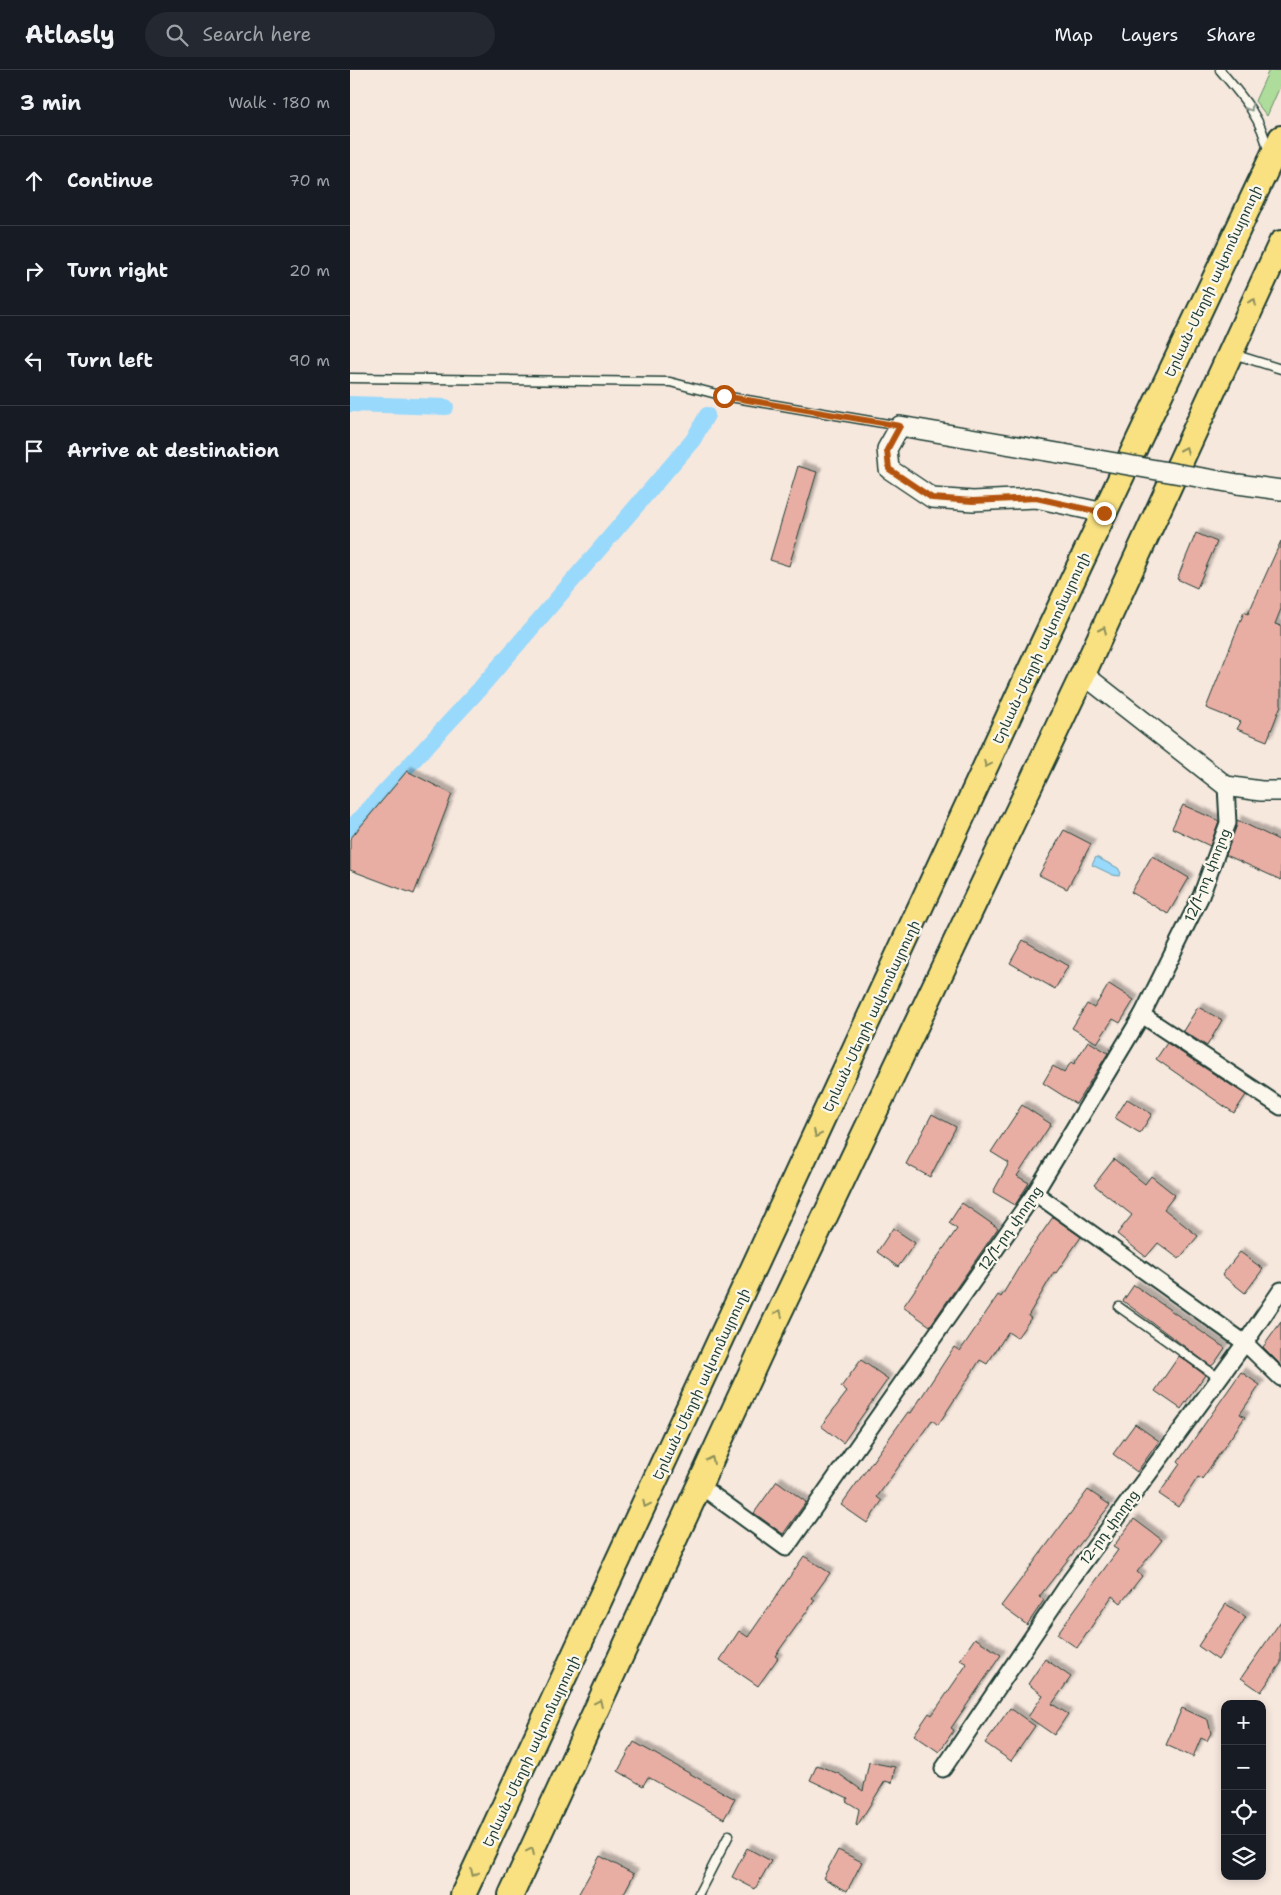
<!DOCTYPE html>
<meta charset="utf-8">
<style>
:root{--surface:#171b24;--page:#242831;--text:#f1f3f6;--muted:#9ea1a6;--line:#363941}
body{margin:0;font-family:"Shantell Sans","Noto Sans Armenian",sans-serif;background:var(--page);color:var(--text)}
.controls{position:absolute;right:15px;bottom:15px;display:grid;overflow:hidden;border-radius:10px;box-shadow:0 2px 8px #0003}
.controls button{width:45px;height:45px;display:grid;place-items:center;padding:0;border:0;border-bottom:1px solid var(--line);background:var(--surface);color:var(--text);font:25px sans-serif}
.stop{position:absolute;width:15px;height:15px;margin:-11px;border:4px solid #b45309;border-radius:50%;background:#fff}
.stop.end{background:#b45309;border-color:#fff;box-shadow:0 1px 5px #0008}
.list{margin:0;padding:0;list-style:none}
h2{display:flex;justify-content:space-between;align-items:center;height:65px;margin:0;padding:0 20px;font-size:21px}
h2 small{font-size:16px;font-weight:400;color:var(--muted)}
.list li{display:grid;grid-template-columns:32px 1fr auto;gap:15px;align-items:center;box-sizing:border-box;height:90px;padding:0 20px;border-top:1px solid var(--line)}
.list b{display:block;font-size:19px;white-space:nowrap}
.list em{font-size:16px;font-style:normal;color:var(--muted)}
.icon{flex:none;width:28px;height:28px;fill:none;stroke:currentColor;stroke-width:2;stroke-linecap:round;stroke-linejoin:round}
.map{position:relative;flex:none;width:931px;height:1825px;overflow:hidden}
header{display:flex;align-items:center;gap:30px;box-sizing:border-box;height:70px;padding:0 25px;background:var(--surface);border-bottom:1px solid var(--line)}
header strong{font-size:24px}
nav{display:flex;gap:28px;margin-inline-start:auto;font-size:18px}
.search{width:350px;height:45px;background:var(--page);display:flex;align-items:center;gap:12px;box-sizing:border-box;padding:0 18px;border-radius:28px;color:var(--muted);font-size:19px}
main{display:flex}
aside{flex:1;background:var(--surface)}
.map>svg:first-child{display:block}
.green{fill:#aedc9b;stroke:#668c68}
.water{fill:#99d9fb;stroke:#689bab}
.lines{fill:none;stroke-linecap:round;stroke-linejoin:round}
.canal{stroke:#99d9fb;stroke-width:16}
.building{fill:#e8aea4;stroke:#1f3d34;filter:url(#shadow)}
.service-casing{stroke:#1f3d34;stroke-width:11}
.minor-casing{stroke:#1f3d34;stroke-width:19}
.tertiary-casing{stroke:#1f3d34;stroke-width:22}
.trunk-casing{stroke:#1f3d34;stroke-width:28}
.service{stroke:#fbf7ec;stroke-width:8}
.minor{stroke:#fbf7ec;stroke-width:15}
.tertiary{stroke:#fbf7ec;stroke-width:19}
.trunk{stroke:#f9e181;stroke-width:24}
.tertiary-bridge-casing{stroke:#1f3d34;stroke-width:22;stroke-linecap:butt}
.tertiary-bridge{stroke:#fbf7ec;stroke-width:19}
.oneway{stroke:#8d9a90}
.oneway2{stroke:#8c8f5a}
.route{stroke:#b45309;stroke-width:6}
.labels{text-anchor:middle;stroke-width:4.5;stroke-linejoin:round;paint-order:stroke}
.street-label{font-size:14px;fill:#1f3d34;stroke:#fbf7ec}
</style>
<header>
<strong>Atlasly</strong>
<div class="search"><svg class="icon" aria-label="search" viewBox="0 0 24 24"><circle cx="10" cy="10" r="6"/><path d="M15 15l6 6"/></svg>Search here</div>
<nav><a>Map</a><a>Layers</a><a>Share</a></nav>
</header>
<main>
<aside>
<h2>3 min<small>Walk · 180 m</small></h2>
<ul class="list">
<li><svg class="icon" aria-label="ahead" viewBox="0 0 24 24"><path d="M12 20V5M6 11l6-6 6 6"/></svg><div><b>Continue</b></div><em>70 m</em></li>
<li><svg class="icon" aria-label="right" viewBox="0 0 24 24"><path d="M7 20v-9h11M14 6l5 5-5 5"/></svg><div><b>Turn right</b></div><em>20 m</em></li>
<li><svg class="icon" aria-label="left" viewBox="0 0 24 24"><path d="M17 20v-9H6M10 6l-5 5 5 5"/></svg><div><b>Turn left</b></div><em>90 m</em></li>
<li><svg class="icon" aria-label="arrive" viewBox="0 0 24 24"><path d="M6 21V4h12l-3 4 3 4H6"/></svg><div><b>Arrive at destination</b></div></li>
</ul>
</aside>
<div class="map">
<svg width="931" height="1825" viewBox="0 0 931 1825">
<defs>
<filter id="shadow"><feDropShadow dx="4.5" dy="-4.5" stdDeviation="1" flood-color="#0004"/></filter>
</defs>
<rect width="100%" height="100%" fill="#f7e8de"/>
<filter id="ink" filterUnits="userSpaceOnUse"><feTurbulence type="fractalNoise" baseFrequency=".02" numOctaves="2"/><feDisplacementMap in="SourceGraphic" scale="10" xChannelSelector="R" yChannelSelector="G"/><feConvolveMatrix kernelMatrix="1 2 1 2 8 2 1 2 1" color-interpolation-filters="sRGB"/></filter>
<g filter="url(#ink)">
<polygon class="green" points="919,0 931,0 931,14 917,46 905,31"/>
<polygon class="water" points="746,787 768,798 771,803 769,806 763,805 742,795"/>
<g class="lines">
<g class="canal">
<polyline points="0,334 96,337"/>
<polyline points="0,759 126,623 343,370 357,345"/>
</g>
</g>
<g class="building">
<polygon points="448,396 467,402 439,496 420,490"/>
<polygon points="846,463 867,472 847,518 827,509"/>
<polygon points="931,471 931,539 925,554 931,556 931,635 917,671 887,659 891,652 856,638 894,542 898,544"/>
<polygon points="57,701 102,724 64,824 0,800 0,769"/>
<polygon points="833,735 869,751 860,776 822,758"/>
<polygon points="887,750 931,771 931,810 876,785"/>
<polygon points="714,760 741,774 717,819 689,805"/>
<polygon points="802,786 839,808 818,844 781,822"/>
<polygon points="673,870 718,896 705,919 660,893"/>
<polygon points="759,914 784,930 770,953 763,949 747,973 722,958 737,934 744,938"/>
<polygon points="848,937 872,950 857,976 833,961"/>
<polygon points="738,971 758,983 726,1034 693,1013 703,996 714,1003 721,992 724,994"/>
<polygon points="817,973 896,1025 884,1043 806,989"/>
<polygon points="777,1029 802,1044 790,1063 765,1048"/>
<polygon points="672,1035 701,1054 667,1106 679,1113 665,1135 643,1122 659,1093 641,1082"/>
<polygon points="582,1044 606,1057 580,1107 556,1094"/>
<polygon points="764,1089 795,1114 801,1106 825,1125 814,1139 848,1166 829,1189 808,1173 796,1187 767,1164 782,1145 744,1115"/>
<polygon points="612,1133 648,1158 580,1256 553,1237 607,1159 599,1153"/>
<polygon points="703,1147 731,1167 706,1203 704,1202 678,1246 681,1248 667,1268 658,1262 637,1294 630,1290 588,1355 582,1350 527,1427 532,1431 517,1453 491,1435 558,1342 561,1343 604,1277 610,1281 648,1225 651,1227 675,1187"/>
<polygon points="543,1158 565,1173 548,1197 527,1182"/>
<polygon points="890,1182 913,1199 895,1223 872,1205"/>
<polygon points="784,1215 875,1278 864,1294 861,1296 773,1231"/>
<polygon points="931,1252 931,1295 913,1277"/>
<polygon points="829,1286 855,1305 831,1339 805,1321"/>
<polygon points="511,1290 538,1309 493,1373 471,1356 497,1322 491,1317"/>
<polygon points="891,1302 910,1315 890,1344 895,1347 852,1409 848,1407 828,1437 809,1424 830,1394 828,1392"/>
<polygon points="785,1354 809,1371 787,1402 763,1384"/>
<polygon points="427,1411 456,1432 433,1464 404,1443"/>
<polygon points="738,1420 760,1435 689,1527 694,1530 677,1555 651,1536"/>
<polygon points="784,1449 812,1470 787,1502 792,1506 771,1533 762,1526 727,1578 707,1564 768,1480 763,1477"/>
<polygon points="454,1486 480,1503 462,1528 465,1530 425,1586 428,1588 408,1616 370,1590 389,1561 398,1567"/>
<polygon points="876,1534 896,1547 868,1590 848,1576"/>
<polygon points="931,1551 931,1593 911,1622 891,1608"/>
<polygon points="625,1568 651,1585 601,1658 604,1660 589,1682 564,1665 579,1643 582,1645 617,1594 610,1590"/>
<polygon points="695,1589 721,1607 702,1634 718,1644 704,1665 678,1647 693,1625 678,1614"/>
<polygon points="660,1638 685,1656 661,1691 635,1673"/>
<polygon points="832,1638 858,1650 861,1663 857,1671 851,1668 843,1687 816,1675"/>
<polygon points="284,1672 385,1729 374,1749 298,1707 293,1716 268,1701"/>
<polygon points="519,1692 545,1697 542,1713 535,1711 507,1756 506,1755 509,1739 496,1731 498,1728 460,1710 467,1695 489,1704 513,1721"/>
<polygon points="397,1778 421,1791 405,1819 382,1807"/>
<polygon points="488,1780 512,1792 497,1821 473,1808"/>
<polygon points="250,1786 284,1804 273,1825 228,1825"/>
</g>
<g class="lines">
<defs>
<g id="service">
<path d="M 870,0 C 891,25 912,48 918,81"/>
<polyline points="883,284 931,299"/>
<polyline points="0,308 320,312 374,326 550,356"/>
<polyline points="769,1237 869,1308"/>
<polyline points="348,1825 379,1765"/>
</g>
<g id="minor">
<polyline points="792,945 931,1037"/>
<polyline points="685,1123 895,1273 931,1308"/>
<polyline points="349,1415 436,1478 685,1123 792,945 851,826 878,753 876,716"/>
<polyline points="593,1699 720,1511 895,1273 931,1220"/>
</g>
<g id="tertiary">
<polyline points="714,384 550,356 537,379 539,399 582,428 623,431 686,428 754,443"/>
<polyline points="888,414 931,420"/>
<polyline points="733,604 876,716 911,721 931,721"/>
</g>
<g id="trunk">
<polyline points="113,1825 675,611 931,68"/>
<polyline points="161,1825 412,1279 733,604 931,173"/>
</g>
</defs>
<use href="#service" class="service-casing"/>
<use href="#minor" class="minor-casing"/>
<use href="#tertiary" class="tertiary-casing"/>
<use href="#trunk" class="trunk-casing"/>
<use href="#service" class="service"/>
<use href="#minor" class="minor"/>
<use href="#tertiary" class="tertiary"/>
<use href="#trunk" class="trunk"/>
<defs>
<polyline id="tertiary-bridge" points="714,384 888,414"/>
</defs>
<use href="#tertiary-bridge" class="tertiary-bridge-casing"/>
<use href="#tertiary-bridge" class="tertiary-bridge"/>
</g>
<defs><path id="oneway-chevron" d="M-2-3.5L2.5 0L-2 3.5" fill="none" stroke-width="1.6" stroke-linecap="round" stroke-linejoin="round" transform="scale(1.25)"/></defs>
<use class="oneway" href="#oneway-chevron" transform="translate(900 38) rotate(57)"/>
<g class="oneway2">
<use href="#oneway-chevron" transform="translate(903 232) rotate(-65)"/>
<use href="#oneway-chevron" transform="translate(835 380) rotate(-66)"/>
<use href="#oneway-chevron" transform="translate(753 560) rotate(-66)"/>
<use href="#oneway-chevron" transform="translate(637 694) rotate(115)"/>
<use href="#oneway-chevron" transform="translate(467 1064) rotate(115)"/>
<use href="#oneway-chevron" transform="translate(429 1243) rotate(-65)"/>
<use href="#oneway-chevron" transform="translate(361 1390) rotate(-65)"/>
<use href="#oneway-chevron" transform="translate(296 1434) rotate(115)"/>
<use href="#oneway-chevron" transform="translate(249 1633) rotate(-65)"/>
<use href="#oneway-chevron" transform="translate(181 1781) rotate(-65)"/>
<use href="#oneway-chevron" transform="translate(124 1803) rotate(115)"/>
</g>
</g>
<g class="lines" filter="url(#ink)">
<polyline class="route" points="374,326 550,356 537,380 539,399 582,428 623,431 686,428 754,443"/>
</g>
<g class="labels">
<g class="street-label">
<text transform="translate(863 211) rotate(-65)" y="5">Երևան-Մեղրի ավտոմայրուղի</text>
<text transform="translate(691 578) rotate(-65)" y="5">Երևան-Մեղրի ավտոմայրուղի</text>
<text transform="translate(857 805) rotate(-68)" y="5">12/1-րդ փողոց</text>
<text transform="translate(521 946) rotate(-65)" y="5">Երևան-Մեղրի ավտոմայրուղի</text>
<text transform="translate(660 1158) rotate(-55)" y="5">12/1-րդ փողոց</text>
<text transform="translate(351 1314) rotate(-65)" y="5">Երևան-Մեղրի ավտոմայրուղի</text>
<text transform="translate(759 1457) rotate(-54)" y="5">12-րդ փողոց</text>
<text transform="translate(181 1681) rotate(-65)" y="5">Երևան-Մեղրի ավտոմայրուղի</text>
</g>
</g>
</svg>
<div class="controls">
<button>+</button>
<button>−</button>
<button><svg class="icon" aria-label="locate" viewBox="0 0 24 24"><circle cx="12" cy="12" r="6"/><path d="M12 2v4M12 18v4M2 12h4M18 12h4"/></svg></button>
<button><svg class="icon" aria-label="layers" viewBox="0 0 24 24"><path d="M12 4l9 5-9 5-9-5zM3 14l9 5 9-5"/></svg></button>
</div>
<div class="stop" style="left:374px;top:326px"></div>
<div class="stop end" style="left:754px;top:443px"></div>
</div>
</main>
